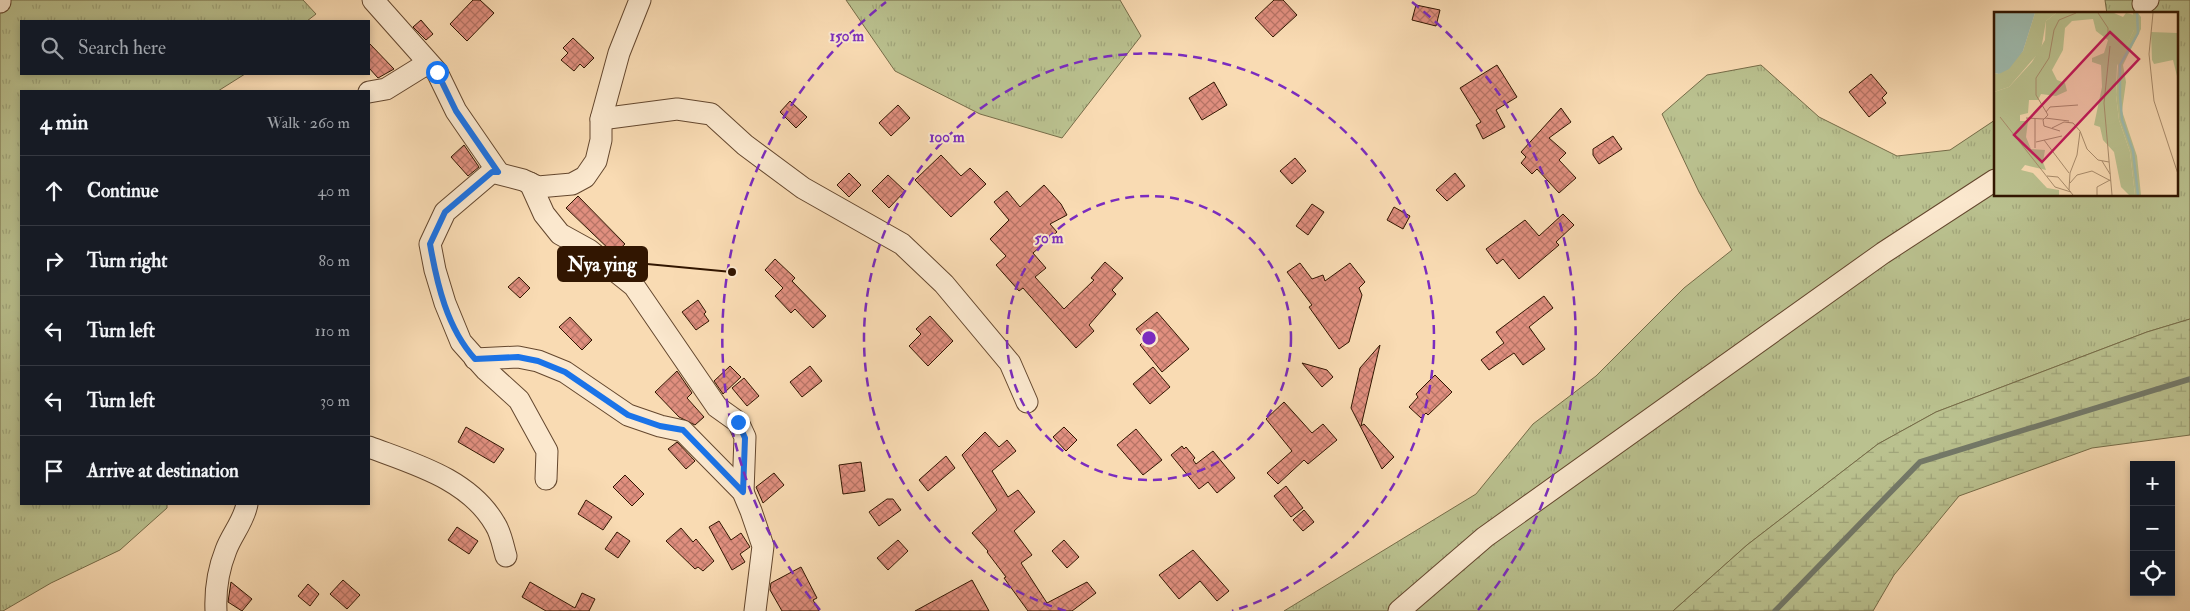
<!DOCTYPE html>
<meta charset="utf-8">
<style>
:root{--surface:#171b24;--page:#242831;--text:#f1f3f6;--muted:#9ea1a6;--line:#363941}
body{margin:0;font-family:"IM FELL Double Pica",serif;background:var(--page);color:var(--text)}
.controls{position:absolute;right:15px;bottom:15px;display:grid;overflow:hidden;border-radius:0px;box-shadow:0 2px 8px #0003}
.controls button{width:45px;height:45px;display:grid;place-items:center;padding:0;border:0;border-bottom:1px solid var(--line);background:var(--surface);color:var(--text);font:25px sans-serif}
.stop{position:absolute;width:15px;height:15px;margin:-11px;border:4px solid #1a73e8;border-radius:50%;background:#fff}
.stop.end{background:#1a73e8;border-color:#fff;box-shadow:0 1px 5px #0008}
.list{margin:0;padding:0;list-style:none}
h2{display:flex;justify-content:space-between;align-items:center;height:65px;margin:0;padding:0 20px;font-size:21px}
h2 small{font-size:16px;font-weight:400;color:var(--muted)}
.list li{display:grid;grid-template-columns:32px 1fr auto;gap:15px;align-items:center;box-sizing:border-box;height:70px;padding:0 20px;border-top:1px solid var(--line)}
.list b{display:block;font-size:19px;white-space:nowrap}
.list em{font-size:16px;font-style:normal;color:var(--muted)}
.icon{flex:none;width:28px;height:28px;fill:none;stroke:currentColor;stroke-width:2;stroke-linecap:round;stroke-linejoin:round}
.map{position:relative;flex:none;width:2190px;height:611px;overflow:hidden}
.search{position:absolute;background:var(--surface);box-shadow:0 2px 8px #0003;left:20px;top:20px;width:350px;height:55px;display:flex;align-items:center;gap:12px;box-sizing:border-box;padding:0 18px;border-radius:0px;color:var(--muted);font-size:19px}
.panel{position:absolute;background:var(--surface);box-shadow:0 2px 8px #0003;left:20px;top:90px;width:350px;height:415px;border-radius:0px}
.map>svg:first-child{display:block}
.grass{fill:url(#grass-tufts);stroke:#766c48}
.wetland{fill:url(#wetland-marsh);stroke:#766c48}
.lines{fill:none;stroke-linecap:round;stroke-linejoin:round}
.stream{stroke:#737969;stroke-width:5.5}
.building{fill:url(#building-cross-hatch);stroke:#321601}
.minor-casing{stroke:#64472e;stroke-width:23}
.minor{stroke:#fbe8ce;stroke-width:21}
.route{stroke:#1a73e8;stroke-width:6}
.ring{fill:none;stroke:#7b2cbf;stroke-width:2.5;stroke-dasharray:9 6}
.inset-river{fill:none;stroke:#9ebbaf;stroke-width:2.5}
.inset-road{fill:none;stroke:#a98c6c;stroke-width:1}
.view{fill:#c2185b;fill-opacity:0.15;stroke:#c2185b;stroke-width:2.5}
.inset-edge{fill:none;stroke:#321601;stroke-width:2.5}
.centre{fill:#7b2cbf;stroke:#fbe8ce;stroke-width:2.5}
.ring-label{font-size:15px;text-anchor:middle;font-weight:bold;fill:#7b2cbf;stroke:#fbe8ce;stroke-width:4;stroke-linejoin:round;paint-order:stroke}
.leader{fill:none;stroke:#321601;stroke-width:2}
.callout-dot{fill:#321601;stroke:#fbe8ce;stroke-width:2}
.callout{fill:#321601;stroke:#321601;stroke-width:2}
.callout-label{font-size:19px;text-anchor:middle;font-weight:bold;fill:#fff}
</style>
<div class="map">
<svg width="2190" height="611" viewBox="0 0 2190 611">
<defs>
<pattern id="grass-tufts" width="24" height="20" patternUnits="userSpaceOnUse" patternTransform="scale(1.25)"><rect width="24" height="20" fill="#bac18f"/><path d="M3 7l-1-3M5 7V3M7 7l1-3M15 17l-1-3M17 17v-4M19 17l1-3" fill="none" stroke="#a0a57a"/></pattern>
<pattern id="wetland-marsh" width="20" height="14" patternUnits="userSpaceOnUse" patternTransform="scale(1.25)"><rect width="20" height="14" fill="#bac18f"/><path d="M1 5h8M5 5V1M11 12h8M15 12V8" fill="none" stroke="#a0a57a"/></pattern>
<pattern id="building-cross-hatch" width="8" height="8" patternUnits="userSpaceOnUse" patternTransform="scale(1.25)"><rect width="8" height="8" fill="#e08f7f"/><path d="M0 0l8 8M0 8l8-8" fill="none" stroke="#b67466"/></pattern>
</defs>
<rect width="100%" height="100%" fill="#f9dbb3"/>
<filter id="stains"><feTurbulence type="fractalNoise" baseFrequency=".004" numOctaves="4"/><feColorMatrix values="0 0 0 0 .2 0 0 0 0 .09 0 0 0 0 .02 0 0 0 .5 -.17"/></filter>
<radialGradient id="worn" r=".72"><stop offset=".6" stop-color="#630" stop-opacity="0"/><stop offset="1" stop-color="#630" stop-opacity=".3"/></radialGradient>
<g class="grass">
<polygon points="0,0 303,0 316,14 307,21 21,21 21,74 245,74 218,91 21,91 21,504 167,504 167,508 120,550 51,583 3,611 0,611"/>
<polygon points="846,0 1120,0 1141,36 1062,138 980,114 895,71"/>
<polygon points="2105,0 2190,0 2190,319 2147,332 1936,412 1878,444 1747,545 1673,611 1284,611 1476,494 1533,424 1596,376 1684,288 1732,250 1699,192 1662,114 1707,75 1761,65 1819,117 1897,156 1950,150 1995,120 1995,195 2176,195 2176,14 2107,14"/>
</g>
<polygon class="wetland" points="2190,319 2190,435 2092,448 1959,496 1894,575 1873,611 1673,611 1747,545 1878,444 1936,412 2147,332"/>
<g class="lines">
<polyline class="stream" points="1775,611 1920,462 2190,379"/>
</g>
<g class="building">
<polygon points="473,0 480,0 494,13 467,41 450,24"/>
<polygon points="1274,0 1283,0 1297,15 1273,37 1255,18"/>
<polygon points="1416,5 1440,10 1436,26 1412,20"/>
<polygon points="421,20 433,34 426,40 413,27"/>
<polygon points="573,38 594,58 584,68 580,64 574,71 561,60 568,53 563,48"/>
<polygon points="369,43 394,69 378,78 369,68"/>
<polygon points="1497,65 1517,97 1496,110 1505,127 1483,139 1476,125 1481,122 1460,88"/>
<polygon points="1871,74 1887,93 1882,98 1886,103 1869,117 1849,92"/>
<polygon points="1214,82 1227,105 1202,120 1189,98"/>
<polygon points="790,101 807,117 796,128 780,112"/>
<polygon points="898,105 910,118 891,136 879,123"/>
<polygon points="1561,108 1571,122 1549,138 1566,153 1559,160 1576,178 1559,193 1537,169 1532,174 1521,163 1526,157 1521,152"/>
<polygon points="1613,136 1622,149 1599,164 1593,155 1593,149"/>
<polygon points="464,145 479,167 468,176 451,157"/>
<polygon points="941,155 961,176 970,168 986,184 951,217 915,180"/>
<polygon points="1295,158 1306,171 1292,184 1280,171"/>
<polygon points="849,173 861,185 849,197 837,185"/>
<polygon points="1455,173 1465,186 1447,201 1436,190"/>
<polygon points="888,175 905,191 889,208 872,191"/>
<polygon points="1044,185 1061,204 1067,215 1050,224 1057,232 1033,253 1046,268 1035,277 1064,309 1094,280 1091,278 1105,262 1123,278 1112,290 1116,294 1089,325 1094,331 1076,348 1023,288 1019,291 996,265 1006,256 990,239 1009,220 994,202 1007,191 1020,207"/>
<polygon points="578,196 625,244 614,254 566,208"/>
<polygon points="1312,204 1324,212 1308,235 1296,226"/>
<polygon points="1394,207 1410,216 1403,229 1387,220"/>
<polygon points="1563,214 1574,225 1556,242 1559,245 1519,279 1503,259 1497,264 1486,249 1525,220 1539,236"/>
<polygon points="775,259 795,278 792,281 826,316 813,328 795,309 791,313 775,296 783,288 765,270"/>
<polygon points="1300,263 1312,279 1323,275 1325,281 1350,263 1365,282 1359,288 1362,295 1349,342 1339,349 1309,307 1312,305 1287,272"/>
<polygon points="519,277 530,288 520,298 508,287"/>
<polygon points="1544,296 1553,308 1529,327 1545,349 1523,365 1514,353 1489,370 1481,360 1504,343 1496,332"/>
<polygon points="698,300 706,312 704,314 709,321 696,330 682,312"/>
<polygon points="1157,312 1189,349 1162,372 1140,345 1145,340 1136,329"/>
<polygon points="930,316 953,341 928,366 909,346 921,334 916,329"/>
<polygon points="570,317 592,340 582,350 559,327"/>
<polygon points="1380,345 1361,426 1364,424 1394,457 1382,469 1351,408 1360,368"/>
<polygon points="1302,363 1327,370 1333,377 1322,387"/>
<polygon points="730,366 741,377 723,394 714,381"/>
<polygon points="810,366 822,381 802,397 790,382"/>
<polygon points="1153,367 1170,387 1150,404 1133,384"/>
<polygon points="677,371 692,393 687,398 704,417 695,425 679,417 655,392"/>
<polygon points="1435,375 1452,392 1428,415 1426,413 1421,418 1409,407 1418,397 1416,394"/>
<polygon points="744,378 759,396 747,406 732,388"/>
<polygon points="1284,402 1312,433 1323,424 1337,440 1308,464 1304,460 1278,484 1267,473 1292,451 1266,419"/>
<polygon points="466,427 504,449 494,463 458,442"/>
<polygon points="1064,427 1077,440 1066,451 1053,437"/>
<polygon points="1136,429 1162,460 1143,475 1117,445"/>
<polygon points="985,432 999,447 1007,440 1016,451 992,471 1008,497 1018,490 1035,512 1014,531 1032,555 1021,563 1047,603 1087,582 1096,593 1072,611 1028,611 1004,578 1006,577 987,552 988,551 972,533 997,510 962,455"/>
<polygon points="677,442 695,461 686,469 668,449"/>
<polygon points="1182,446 1184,449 1186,447 1195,458 1193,460 1196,464 1213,451 1235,478 1217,493 1208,482 1199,489 1171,455"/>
<polygon points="946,456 955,468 928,491 919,480"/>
<polygon points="861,462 865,491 843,494 839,465"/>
<polygon points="774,473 784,485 763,503 756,487"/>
<polygon points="625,475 644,494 632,506 613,487"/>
<polygon points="1286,486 1303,508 1291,517 1274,496"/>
<polygon points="887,499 893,499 901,510 879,526 869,512"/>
<polygon points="586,500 612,517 603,530 578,514"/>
<polygon points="1304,510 1314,522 1303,531 1293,520"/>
<polygon points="719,521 731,540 741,533 750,547 740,554 745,562 732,570 709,527"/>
<polygon points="457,527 478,541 469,554 448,540"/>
<polygon points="681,528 693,542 696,539 714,561 703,571 698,567 695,569 666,541"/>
<polygon points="617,532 630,541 618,558 605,549"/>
<polygon points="898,540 908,551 888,570 877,558"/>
<polygon points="1064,540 1079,557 1067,568 1052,551"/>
<polygon points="1193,550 1229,591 1217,601 1200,581 1179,599 1159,575"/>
<polygon points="801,567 817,598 813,600 819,611 782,611 770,590 771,583"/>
<polygon points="343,580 360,595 347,609 330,594"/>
<polygon points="972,580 989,611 915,611"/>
<polygon points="231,582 252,599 242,611 228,602"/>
<polygon points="530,582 575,608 582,593 595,599 589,611 546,611 522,597"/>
<polygon points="308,584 319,594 310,606 298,596"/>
</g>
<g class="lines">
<defs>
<g id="minor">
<polyline points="373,0 437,72 456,111 498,172"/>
<polyline points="0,2 0,0"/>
<polyline points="2143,4 2148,0"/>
<polyline points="369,92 386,89 428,63"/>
<polyline points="601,119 677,109 711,114 745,145 803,188 902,244 944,284 1010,363 1027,402"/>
<polyline points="530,183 544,214 560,234 589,250 634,286 717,407 738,422 745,437 743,492"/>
<polyline points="475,359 518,357 538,361 565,372 628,415 660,426 683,431 743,492 751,511 763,546 755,611"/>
<path d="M 369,447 C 414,464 469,479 495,524 C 501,533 503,546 506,556"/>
<polyline points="546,479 547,451 519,400 486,370 461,342 445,303 435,270 430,244 445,212 492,172 523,180 538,187 572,184 585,177 596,161 601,140 601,119 619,53 640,0"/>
<path d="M 216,611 C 215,589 218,570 226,550 C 232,534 244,521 247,504"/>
<polyline points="1399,611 1485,537 1883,253 1995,180"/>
</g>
</defs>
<use href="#minor" class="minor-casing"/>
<use href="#minor" class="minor"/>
</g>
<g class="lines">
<path class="route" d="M 437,72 L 456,111 L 498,172 L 492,172 L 445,212 L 430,244 C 437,284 447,328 475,359 L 518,357 L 538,361 L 565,372 L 628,415 L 660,426 L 683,430 L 743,492 L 745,438 L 738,422"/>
</g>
<g class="ring">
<circle cx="1149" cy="338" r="142"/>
<path d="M1066 611A285 285 0 1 1 1232 611"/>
<path d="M820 610A427 427 0 0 1 886 2M1412 2A427 427 0 0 1 1478 610"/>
</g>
<g transform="translate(1994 12)">
<rect width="184" height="184" fill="#f9dbb3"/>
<path d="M 62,1 L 120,1 L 129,5 L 132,1 L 141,3 L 140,18 L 123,54 L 122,83 L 125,108 L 136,140 L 141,183 L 135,183 L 127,175 L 120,140 L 109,128 L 106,115 L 100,113 L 108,75 L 107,53 L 98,50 L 98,46 L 110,41 L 114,28 L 102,19 L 99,7 L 78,9 L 71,16 L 69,38 L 58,58 L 63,68 L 71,71 L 73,79 L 62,84 L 47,82 L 44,88 L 35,88 L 34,101 L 26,103 L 26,109 L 34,109 L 32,125 L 37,137 L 51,138 L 49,150 L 52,158 L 31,153 L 27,158 L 39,161 L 53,176 L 65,178 L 65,183 L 0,183 L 0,80 L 15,75 L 38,50 L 51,28 L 52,9 ZM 157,20 L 184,21 L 184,68 L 179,48 L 160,52 L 158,48 Z" fill="#bac18f"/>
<path d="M 41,1 L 62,1 L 52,9 L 47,38 L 15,75 L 0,80 L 0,61 L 5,62 L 29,39 ZM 139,1 L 144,1 L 147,5 L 147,17 L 129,53 L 132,70 L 128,99 L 143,144 L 147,183 L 141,183 L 136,140 L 125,108 L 122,83 L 124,50 L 140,18 Z" fill="#bac18f"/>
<path d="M 0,1 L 41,1 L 29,39 L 15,57 L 5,62 L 0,61 Z" fill="#9ebbaf"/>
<path class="inset-river" d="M 143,1 L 144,21 L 126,53 L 126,84 L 128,108 L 139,139 L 144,183"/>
<path class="inset-road" d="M 104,1 L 114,16 L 114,22M 159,1 L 155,42 L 160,89 L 184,162M 116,34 L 110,91 L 118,183M 52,100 L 56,95 L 84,93M 6,105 L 61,175 L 77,180M 32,106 L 50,107M 51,106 L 75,109M 58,116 L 70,110 L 79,111 L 86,119 L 93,137 L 104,148 L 115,150M 66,119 L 50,114 L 49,108 L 54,103 L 42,83 L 42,66 L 55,46 L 60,18 L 65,8 L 82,1M 50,128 L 75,161M 42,130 L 68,124M 41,136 L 41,106M 108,149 L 116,162M 53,164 L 64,165 L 75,178M 76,171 L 83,163 L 98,159 L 117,169M 79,183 L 75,178 L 76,161 L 83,143 L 86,120M 103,183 L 103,175 L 116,168"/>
<path class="view" d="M 116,20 L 145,47 L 48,150 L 20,123 Z"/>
<rect width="184" height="184" class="inset-edge"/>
</g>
<circle cx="1149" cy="338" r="8" class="centre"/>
<g class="ring-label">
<text x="847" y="41">150 m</text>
<text x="947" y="142">100 m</text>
<text x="1049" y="243">50 m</text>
</g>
<path class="leader" d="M732 272L647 264"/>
<circle class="callout-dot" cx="732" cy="272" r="5"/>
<rect class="callout" x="558" y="247" width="89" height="34" rx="5"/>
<g class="callout-label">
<text x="602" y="271">Nya ying</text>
</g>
<rect width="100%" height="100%" filter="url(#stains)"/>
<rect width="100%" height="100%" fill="url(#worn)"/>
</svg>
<div class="controls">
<button>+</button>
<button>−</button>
<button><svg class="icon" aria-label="locate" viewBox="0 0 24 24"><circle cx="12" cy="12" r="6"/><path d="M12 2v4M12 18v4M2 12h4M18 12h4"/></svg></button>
</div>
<div class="stop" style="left:437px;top:72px"></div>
<div class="stop end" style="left:738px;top:422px"></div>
<div class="search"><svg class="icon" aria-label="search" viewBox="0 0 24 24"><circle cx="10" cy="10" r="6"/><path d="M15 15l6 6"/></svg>Search here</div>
<section class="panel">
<h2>4 min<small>Walk · 260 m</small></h2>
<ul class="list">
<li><svg class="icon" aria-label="ahead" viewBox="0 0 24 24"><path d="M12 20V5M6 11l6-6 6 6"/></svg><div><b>Continue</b></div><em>40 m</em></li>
<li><svg class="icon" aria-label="right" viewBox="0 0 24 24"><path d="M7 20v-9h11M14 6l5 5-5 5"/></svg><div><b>Turn right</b></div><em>80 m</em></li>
<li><svg class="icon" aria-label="left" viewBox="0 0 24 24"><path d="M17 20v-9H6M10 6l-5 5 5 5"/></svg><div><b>Turn left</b></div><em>110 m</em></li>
<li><svg class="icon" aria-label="left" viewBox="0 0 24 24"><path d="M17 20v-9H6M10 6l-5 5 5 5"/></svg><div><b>Turn left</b></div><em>30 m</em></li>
<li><svg class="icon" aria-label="arrive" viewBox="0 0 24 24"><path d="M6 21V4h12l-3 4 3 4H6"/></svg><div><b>Arrive at destination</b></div></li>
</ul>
</section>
</div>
